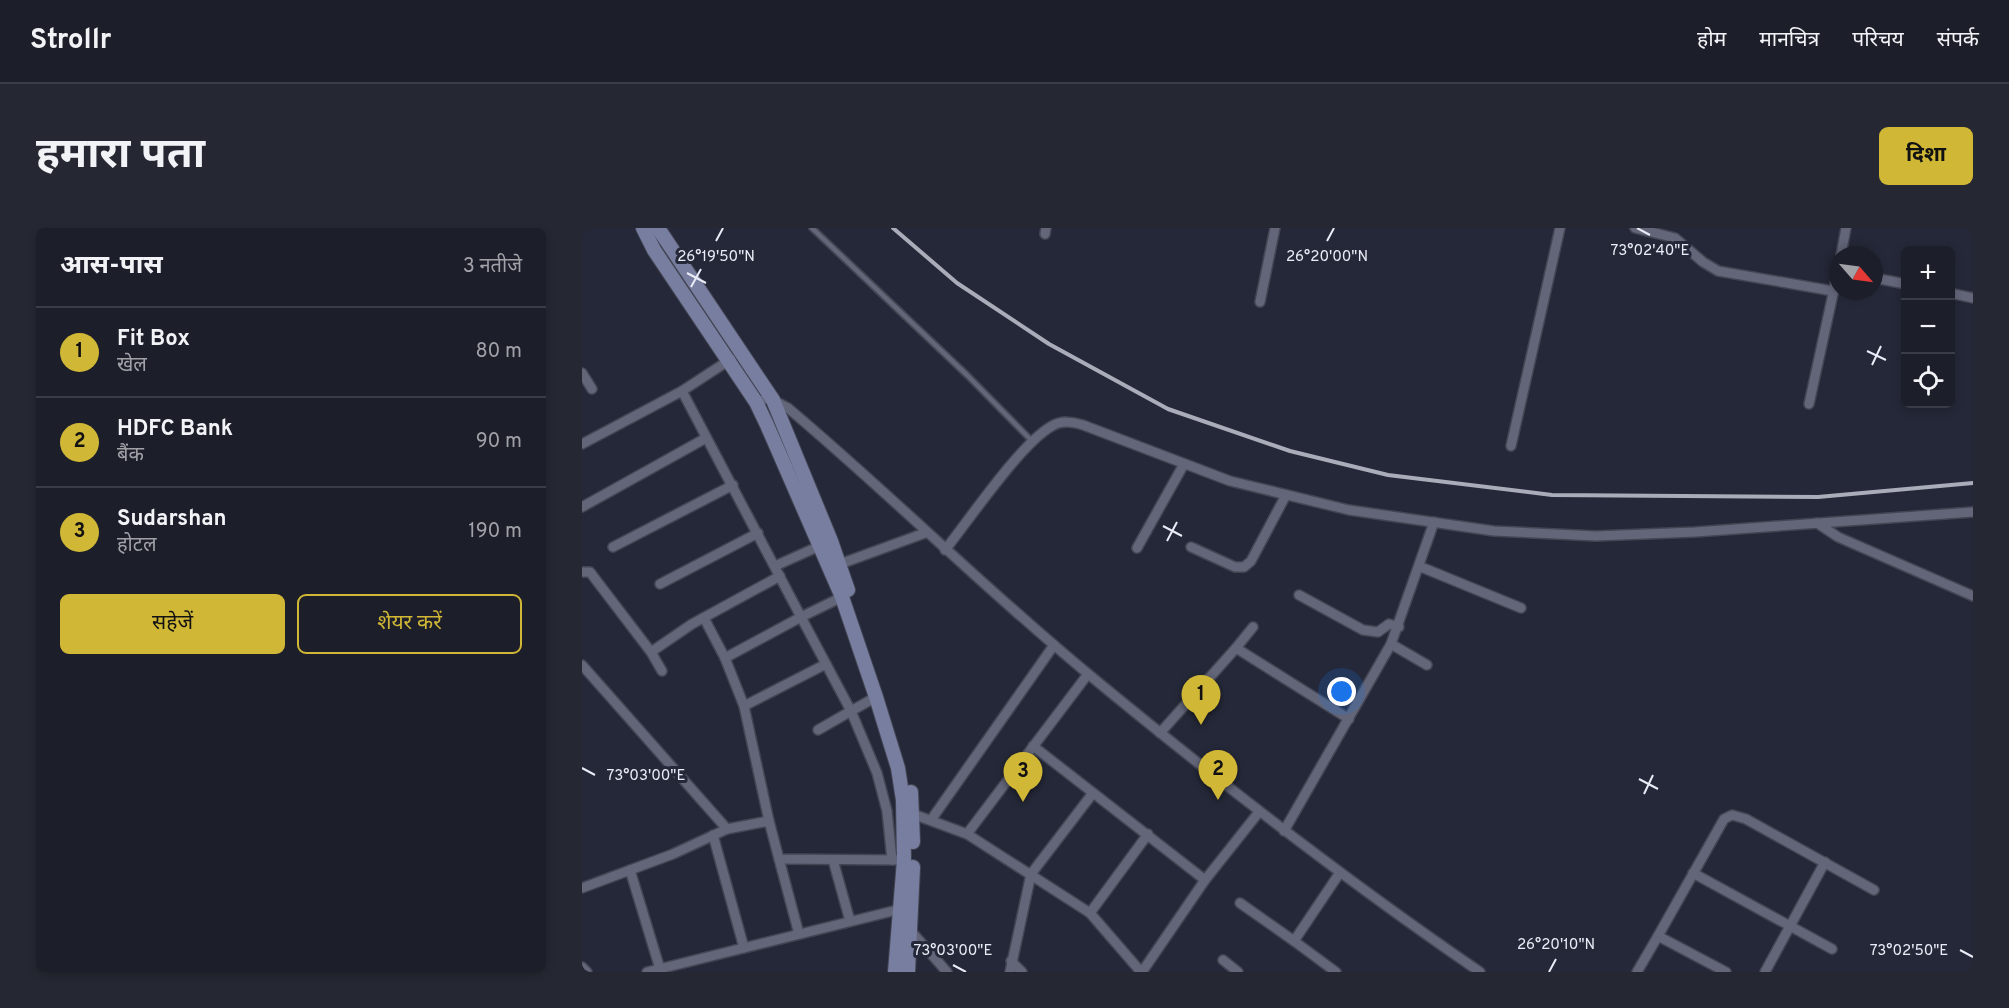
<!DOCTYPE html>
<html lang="hi">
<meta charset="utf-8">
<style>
:root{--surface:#1c1e2a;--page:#252732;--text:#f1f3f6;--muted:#a0a2a8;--line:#3a3c47;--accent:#d1b736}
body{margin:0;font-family:Overpass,"Noto Sans Devanagari",sans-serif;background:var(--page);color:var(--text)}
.controls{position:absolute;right:18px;top:18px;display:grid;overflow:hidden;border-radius:9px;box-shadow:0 3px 9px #0003}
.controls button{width:54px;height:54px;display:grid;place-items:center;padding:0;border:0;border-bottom:2px solid var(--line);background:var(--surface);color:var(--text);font:30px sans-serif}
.compass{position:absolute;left:1247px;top:18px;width:54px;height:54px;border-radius:50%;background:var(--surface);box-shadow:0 3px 9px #0003;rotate:118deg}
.you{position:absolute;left:760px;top:464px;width:21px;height:21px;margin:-15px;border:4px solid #fff;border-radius:50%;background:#1a73e8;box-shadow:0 0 0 9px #1a73e833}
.badge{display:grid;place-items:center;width:39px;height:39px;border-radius:50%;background:var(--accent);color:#111;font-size:20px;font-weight:700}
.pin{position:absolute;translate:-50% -50px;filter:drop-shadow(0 2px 3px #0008)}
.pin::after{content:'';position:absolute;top:32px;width:21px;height:18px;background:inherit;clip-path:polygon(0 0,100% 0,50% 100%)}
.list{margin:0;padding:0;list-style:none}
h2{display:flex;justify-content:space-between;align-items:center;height:78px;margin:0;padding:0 24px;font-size:26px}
h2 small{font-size:20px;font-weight:400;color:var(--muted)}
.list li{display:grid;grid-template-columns:39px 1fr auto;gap:18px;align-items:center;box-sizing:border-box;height:90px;padding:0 24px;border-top:2px solid var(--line)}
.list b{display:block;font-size:22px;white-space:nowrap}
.list p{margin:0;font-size:20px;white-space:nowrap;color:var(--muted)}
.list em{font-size:20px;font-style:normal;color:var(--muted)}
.actions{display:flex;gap:12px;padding:18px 24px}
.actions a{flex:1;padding:14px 0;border:2px solid var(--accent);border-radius:9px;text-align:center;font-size:21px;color:var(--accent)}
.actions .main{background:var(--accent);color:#111}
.icon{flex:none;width:33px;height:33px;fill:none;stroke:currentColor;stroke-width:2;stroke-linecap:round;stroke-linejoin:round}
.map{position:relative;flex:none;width:1391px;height:744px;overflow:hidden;border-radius:9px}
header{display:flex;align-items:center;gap:36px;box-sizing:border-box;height:84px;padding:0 30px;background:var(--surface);border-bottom:2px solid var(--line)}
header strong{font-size:28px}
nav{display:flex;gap:33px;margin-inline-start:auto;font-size:21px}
.intro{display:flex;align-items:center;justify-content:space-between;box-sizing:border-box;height:144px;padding:0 36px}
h1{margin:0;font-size:42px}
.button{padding:15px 27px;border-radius:9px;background:var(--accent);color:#111;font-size:21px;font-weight:700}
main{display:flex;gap:36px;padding:0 36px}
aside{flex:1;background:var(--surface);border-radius:9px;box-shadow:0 3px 9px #0003}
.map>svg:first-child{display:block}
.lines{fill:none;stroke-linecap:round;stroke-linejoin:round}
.service-casing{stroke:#434553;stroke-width:8}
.minor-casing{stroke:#434553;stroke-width:12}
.secondary-casing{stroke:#434553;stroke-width:16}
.service{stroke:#636679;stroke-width:4.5}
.minor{stroke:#636679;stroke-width:9}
.secondary{stroke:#787ea0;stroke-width:14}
.rail{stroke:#aaadb9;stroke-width:4}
.ticks{fill:none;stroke:#e9ebf6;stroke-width:2}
.ticks-label{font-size:15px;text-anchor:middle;fill:#e9ebf6;stroke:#252838;stroke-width:6;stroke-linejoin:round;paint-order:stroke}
</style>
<header>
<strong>Strollr</strong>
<nav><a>होम</a><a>मानचित्र</a><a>परिचय</a><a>संपर्क</a></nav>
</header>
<div class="intro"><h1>हमारा पता</h1><a class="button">दिशा</a></div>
<main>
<aside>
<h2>आस-पास<small>3 नतीजे</small></h2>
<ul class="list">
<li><span class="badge">1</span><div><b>Fit Box</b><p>खेल</p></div><em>80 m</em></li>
<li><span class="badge">2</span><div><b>HDFC Bank</b><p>बैंक</p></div><em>90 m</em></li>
<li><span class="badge">3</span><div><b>Sudarshan</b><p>होटल</p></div><em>190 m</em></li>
</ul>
<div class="actions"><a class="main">सहेजें</a><a>शेयर करें</a></div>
</aside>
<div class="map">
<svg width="1391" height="744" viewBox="0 0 1391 744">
<rect width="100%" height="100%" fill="#252838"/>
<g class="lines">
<defs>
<polyline id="service" points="230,0 385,147 450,213"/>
<g id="minor">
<polyline points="1053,0 1093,10 1121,34 1136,43 1251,63"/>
<polyline points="463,6 464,0"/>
<polyline points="1259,27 1264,0"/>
<polyline points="1292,50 1324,56"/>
<polyline points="1368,65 1391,70"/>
<polyline points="678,74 693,0"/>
<polyline points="0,145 10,161"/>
<polyline points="100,163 219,389 260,369"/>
<path d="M 174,174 L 187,170 L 206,180 C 308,266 402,360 505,445 C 632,550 762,651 898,744"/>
<polyline points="1227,176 1256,43"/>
<polyline points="0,216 100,163 149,131"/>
<polyline points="929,218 978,0"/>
<polyline points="0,279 124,210"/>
<polyline points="1235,295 1256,309 1391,368"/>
<polyline points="31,319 151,257"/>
<polyline points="609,319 653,339 662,339 669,333 704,267"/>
<polyline points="555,320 602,236"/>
<path d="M 363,322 C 387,292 439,215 470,198 C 480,192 490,194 501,197 L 648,253 L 767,282 L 912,303 L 1014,308 L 1113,304 L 1391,284"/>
<polyline points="258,336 343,305"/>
<polyline points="193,338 242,316"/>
<polyline points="839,339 939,380"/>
<polyline points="0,344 8,344 14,352 69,424 80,443"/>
<polyline points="78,356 176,305"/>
<polyline points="717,367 781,402 796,404 807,396 817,399"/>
<polyline points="122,390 143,430 162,478"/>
<polyline points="671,399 654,420 767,491"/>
<polyline points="809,416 845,437"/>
<polyline points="69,424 110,396 198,348"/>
<polyline points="143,430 219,389 244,436 162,478 187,593"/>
<polyline points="244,436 269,483 294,469"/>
<polyline points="0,437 145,601 187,593 197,631 322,632"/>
<polyline points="236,502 269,483 295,545 305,583 310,632"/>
<polyline points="578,505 654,420"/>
<polyline points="451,518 623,652"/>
<polyline points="331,586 385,606 508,685 559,744"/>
<polyline points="349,592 472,417"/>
<polyline points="702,603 809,416 852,294"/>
<polyline points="385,606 506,446"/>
<polyline points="131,607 162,720"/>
<polyline points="197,631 217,706"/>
<polyline points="251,632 268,693"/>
<polyline points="48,642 78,741"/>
<polyline points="1111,645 1250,721"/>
<polyline points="0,660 91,626 145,601"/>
<polyline points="658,675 712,713"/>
<polyline points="508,685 566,606"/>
<polyline points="328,702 365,744"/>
<polyline points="1076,708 1142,591 1150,587 1164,591 1292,662"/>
<polyline points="641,732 656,744"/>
<polyline points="429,733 440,744"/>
<polyline points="0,739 5,744"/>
<polyline points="65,744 323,680"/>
<polyline points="428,744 449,646 511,565"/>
<polyline points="560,744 623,652 677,584"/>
<polyline points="754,744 712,713 757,646"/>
<polyline points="1055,744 1076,708 1144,744"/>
<polyline points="1183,744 1243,634"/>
</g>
<g id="secondary">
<polyline points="61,0 72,22 174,174 185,197 260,369 294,469 316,540 321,572 322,632 313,744"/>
<polyline points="76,0 191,172 249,313 266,362"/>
<polyline points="329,564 331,614"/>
<polyline points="326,744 331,639"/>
</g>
</defs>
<use href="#service" class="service-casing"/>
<use href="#minor" class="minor-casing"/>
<use href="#secondary" class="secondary-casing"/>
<use href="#service" class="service"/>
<use href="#minor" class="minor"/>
<use href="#secondary" class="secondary"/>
<polyline class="rail" points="311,0 375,55 467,116 586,181 708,223 806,247 970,267 1236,269 1391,255"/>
</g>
<path class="ticks" d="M 1055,0 L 1068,7M 134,13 L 141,0M 745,13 L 752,0M 105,45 L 124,55M 109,59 L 119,41M 1285,123 L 1304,132M 1290,137 L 1299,118M 581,298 L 600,308M 585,313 L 595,294M 0,540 L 13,547M 1057,551 L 1076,561M 1062,566 L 1071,547M 1378,722 L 1391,729M 371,737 L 384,744M 967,744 L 974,731"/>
<g class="ticks-label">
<text x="1068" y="27">73°02'40"E</text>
<text x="134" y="33">26°19'50"N</text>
<text x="745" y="33">26°20'00"N</text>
<text x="64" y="552">73°03'00"E</text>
<text x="974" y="721">26°20'10"N</text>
<text x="1327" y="727">73°02'50"E</text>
<text x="371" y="727">73°03'00"E</text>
</g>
</svg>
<div class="controls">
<button>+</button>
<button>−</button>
<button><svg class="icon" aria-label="locate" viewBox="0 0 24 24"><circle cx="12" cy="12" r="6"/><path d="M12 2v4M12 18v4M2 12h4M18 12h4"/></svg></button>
</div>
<svg class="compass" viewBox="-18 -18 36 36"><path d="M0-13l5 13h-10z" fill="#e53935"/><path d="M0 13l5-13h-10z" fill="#a0a2a8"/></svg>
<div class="you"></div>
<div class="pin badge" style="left:619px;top:497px">1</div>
<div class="pin badge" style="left:636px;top:572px">2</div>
<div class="pin badge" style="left:441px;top:574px">3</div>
</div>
</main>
